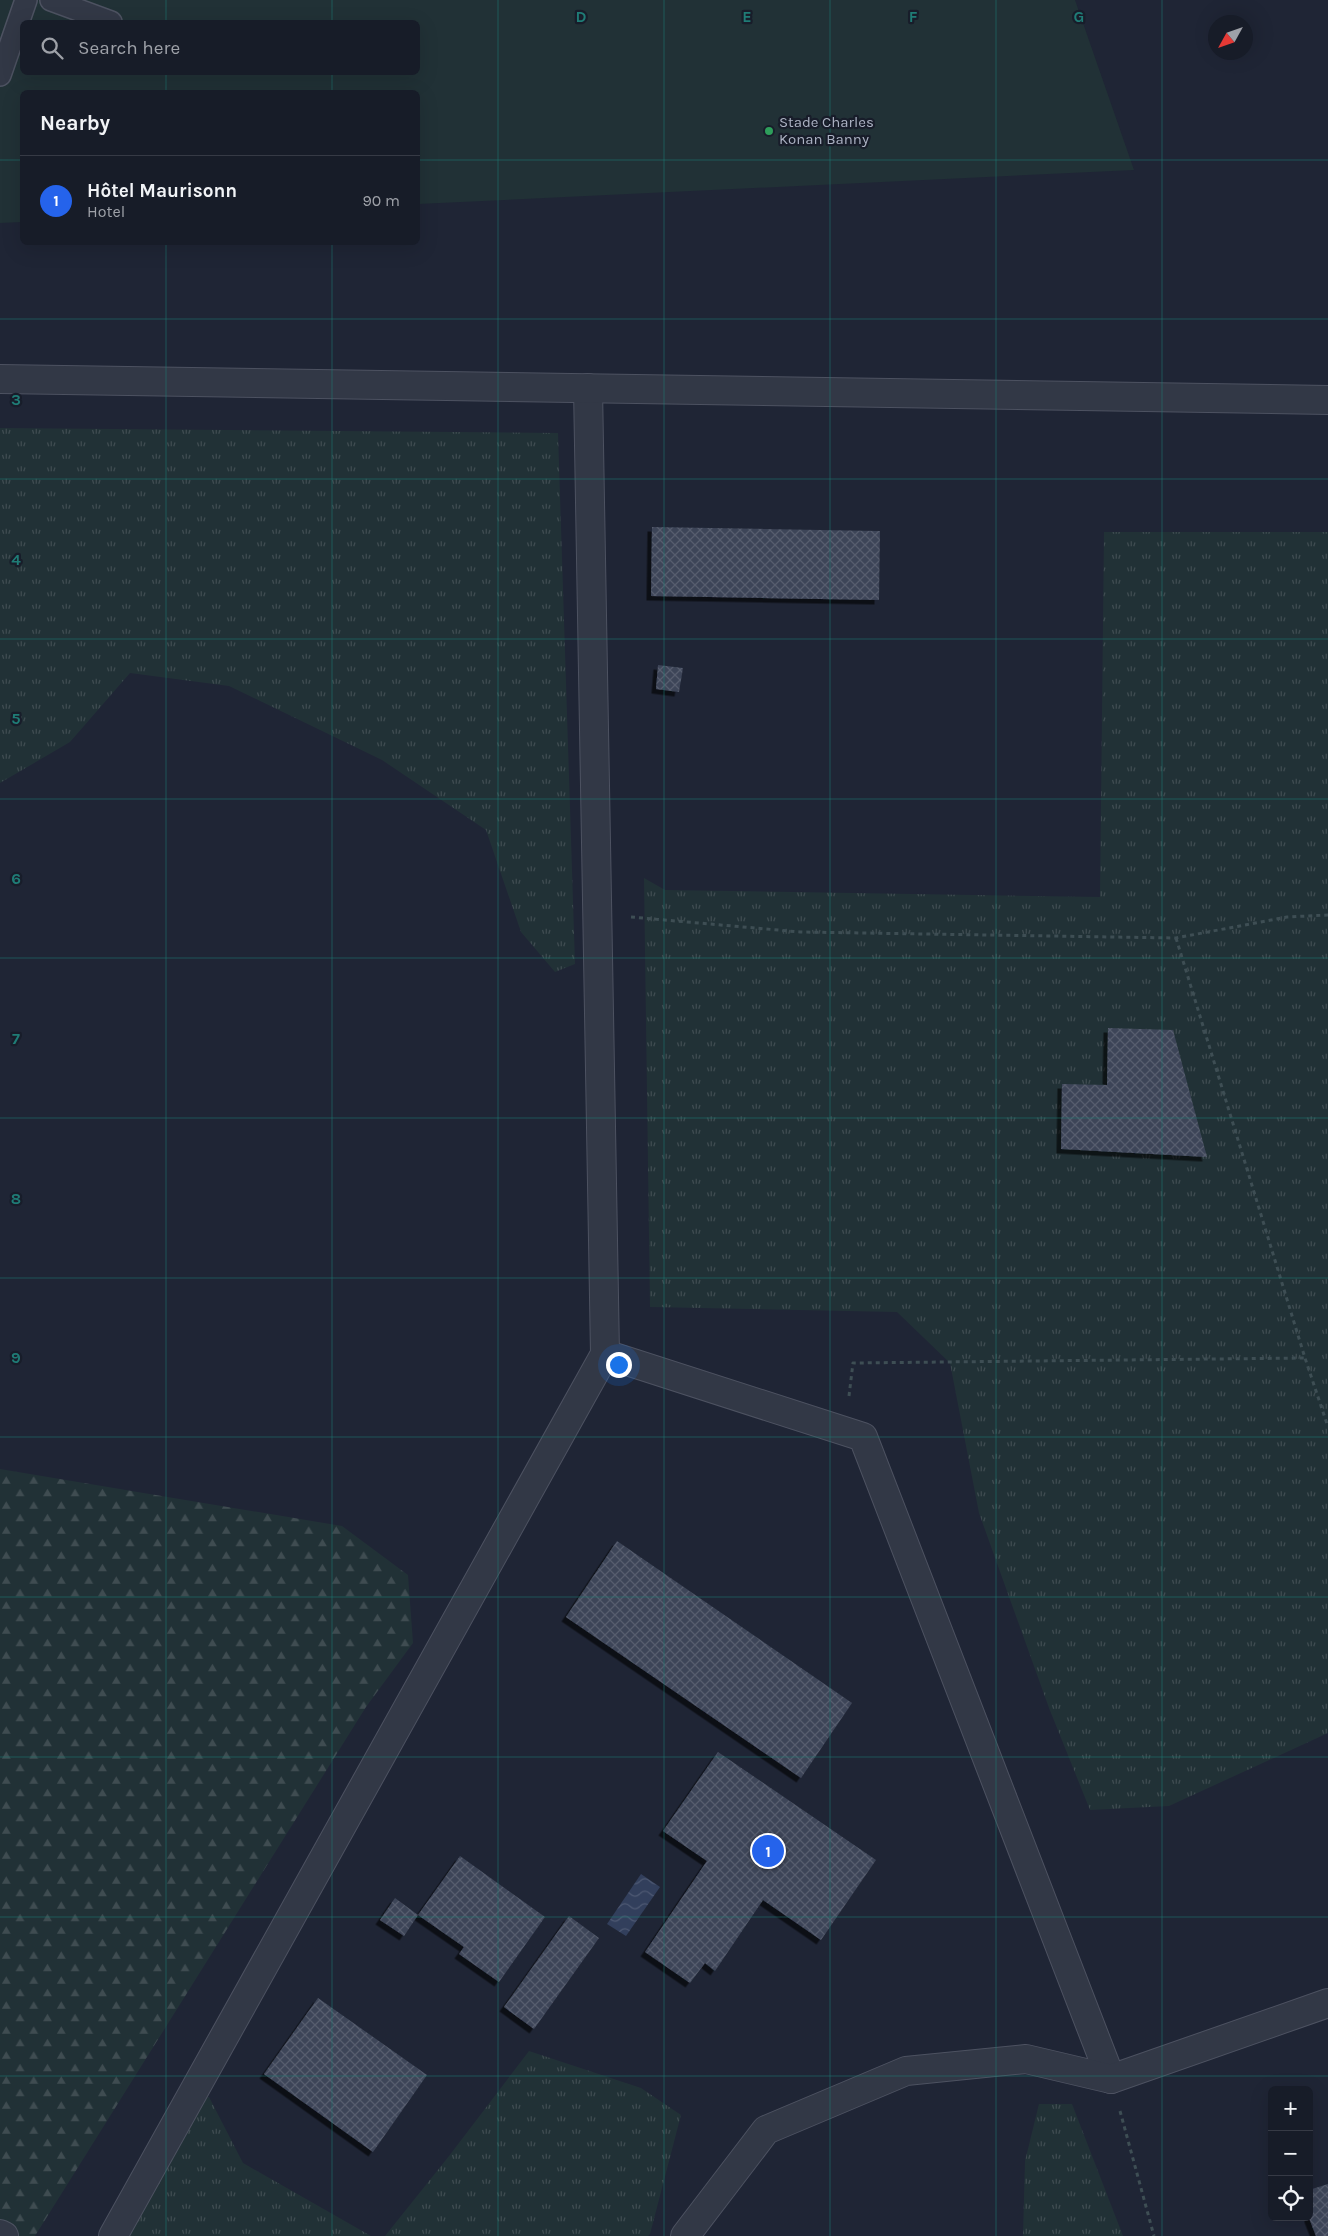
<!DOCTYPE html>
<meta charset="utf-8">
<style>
:root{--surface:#171c28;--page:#202530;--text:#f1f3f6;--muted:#9ea1a8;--line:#363a45;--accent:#2563eb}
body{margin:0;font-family:Karla,sans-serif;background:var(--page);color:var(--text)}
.controls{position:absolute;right:15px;bottom:15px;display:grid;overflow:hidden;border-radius:8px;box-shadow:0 5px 20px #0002}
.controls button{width:45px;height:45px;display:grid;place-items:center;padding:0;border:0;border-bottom:1px solid var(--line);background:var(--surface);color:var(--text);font:25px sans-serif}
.compass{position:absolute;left:1208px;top:15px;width:45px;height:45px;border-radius:50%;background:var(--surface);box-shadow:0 5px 20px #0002;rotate:230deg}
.you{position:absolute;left:618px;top:1364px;width:18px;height:18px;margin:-12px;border:4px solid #fff;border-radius:50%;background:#1a73e8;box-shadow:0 0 0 8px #1a73e833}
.badge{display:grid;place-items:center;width:32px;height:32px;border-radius:50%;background:var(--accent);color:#fff;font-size:16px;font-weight:700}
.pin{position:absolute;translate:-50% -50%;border:2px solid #fff;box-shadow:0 1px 5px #0006}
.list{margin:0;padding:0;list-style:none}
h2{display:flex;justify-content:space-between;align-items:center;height:65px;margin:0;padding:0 20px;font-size:21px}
h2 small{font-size:16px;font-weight:400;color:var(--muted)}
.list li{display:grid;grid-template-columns:32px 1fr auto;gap:15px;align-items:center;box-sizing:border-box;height:90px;padding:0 20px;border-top:1px solid var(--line)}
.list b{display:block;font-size:19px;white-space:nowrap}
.list p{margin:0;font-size:16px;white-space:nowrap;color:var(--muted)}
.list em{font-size:16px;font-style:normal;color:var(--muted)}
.icon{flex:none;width:28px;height:28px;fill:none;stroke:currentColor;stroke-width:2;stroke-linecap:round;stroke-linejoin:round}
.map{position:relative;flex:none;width:1328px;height:2236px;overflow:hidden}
.search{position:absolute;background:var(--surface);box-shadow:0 5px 20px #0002;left:20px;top:20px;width:400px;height:55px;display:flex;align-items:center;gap:12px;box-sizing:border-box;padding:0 18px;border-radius:8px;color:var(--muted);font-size:19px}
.panel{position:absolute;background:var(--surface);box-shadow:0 5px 20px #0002;left:20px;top:90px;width:400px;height:155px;border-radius:8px}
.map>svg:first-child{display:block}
.grass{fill:url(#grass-tufts)}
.forest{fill:url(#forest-firs)}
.pitch{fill:#213136;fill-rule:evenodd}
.water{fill:url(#water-waves)}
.building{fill:url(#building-cross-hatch);filter:url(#shadow)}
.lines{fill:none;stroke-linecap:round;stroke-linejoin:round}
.service-casing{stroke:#4d5261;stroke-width:24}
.minor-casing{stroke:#4d5261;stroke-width:30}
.tertiary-casing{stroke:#4d5261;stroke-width:30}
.path{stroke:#3e4e54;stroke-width:3;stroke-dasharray:4 4;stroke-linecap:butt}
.service{stroke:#323846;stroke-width:21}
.minor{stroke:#323846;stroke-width:28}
.tertiary{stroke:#323846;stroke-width:28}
.grid{fill:none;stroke:#1f7c76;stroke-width:1;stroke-opacity:0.55}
.leisure-dot{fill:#2e9e5b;stroke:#181d2a;stroke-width:2}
.labels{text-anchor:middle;stroke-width:4.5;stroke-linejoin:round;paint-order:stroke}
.poi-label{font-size:15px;fill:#acb2c3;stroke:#181d2a;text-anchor:start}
.grid-label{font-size:16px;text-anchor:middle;font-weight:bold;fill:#1f7c76;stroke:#181d2a;stroke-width:4.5;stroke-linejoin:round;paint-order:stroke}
</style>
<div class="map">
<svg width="1328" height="2236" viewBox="0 0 1328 2236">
<defs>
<pattern id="grass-tufts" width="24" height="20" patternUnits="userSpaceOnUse" patternTransform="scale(1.25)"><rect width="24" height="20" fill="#213136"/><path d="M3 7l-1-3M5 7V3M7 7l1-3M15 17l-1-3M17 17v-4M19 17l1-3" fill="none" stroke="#3f4c51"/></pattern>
<pattern id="forest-firs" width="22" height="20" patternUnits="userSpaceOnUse" patternTransform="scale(1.25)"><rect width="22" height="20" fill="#213136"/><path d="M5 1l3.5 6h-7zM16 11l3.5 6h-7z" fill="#3f4c51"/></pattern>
<pattern id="water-waves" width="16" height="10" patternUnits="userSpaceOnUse" patternTransform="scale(1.25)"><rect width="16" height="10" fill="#323f5c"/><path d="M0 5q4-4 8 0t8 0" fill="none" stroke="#4d5872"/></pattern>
<pattern id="building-cross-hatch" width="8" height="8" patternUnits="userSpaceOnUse" patternTransform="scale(1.25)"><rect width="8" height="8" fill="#3d4558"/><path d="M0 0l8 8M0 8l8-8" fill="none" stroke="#565d6e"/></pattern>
<filter id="shadow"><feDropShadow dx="-4.5" dy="4.5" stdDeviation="0" flood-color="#0009"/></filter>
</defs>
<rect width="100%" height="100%" fill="#1f2535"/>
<g class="grass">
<polygon points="0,428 558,433 575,964 555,972 521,932 486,830 382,760 229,686 130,673 70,742 0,783"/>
<polygon points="1104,532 1328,532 1328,1733 1169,1806 1090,1810 1049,1708 979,1513 950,1363 897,1312 650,1307 644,878 665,890 1100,897"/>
<polygon points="529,2051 641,2088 681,2115 650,2234 648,2236 385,2236 449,2156"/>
<polygon points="180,2094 209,2097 243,2163 371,2236 122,2236"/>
<polygon points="1039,2104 1072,2104 1123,2236 1023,2236 1025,2161"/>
</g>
<polygon class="forest" points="0,1469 342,1526 408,1575 413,1643 366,1707 35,2236 0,2236"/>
<path class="pitch" d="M 0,0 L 1075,0 L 1134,170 L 418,204 L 418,92 L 22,92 L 22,222 L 0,223 ZM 22,22 L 418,22 L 418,72 L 22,72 Z"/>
<polygon class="water" points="641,1874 660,1887 626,1936 607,1924"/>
<g class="building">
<polygon points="652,527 880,531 879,600 651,596"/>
<polygon points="658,665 683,668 679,692 656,689"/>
<polygon points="1108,1028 1173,1030 1207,1157 1061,1149 1062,1084 1107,1085"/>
<polygon points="617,1541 852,1703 801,1778 566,1617"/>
<polygon points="718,1752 876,1860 821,1940 763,1900 715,1971 705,1963 690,1983 645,1952 707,1861 663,1831"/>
<polygon points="460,1856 545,1917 499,1982 459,1954 464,1947 418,1915"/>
<polygon points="395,1898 418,1915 404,1936 380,1920"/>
<polygon points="569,1916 599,1938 534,2029 504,2007"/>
<polygon points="318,1998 427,2075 373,2152 264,2074"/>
<polygon points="1328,2184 1328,2236 1316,2236 1309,2218 1309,2190"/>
</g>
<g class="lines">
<defs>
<g id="service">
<polyline points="51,0 111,22"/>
<polyline points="0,75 26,0"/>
</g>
<g id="minor">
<polyline points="605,1354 863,1437 1111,2079"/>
<polyline points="0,2234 4,2236"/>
<polyline points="113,2236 605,1354 588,388"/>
<polyline points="685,2236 766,2130 906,2071 1026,2059 1111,2079 1328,2003"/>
</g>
<polyline id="tertiary" points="0,379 1328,400"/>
</defs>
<use href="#service" class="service-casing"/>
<use href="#minor" class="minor-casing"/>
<use href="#tertiary" class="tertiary-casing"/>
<g class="path">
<polyline points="631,917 800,932 1176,938 1287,917 1328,915"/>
<polyline points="1176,938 1305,1358 1328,1427"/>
<polyline points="849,1396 853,1363 1305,1358"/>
<polyline points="1120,2111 1154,2236"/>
</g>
<use href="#service" class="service"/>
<use href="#minor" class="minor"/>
<use href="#tertiary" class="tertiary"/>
</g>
<path class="grid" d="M 166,0 L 166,22M 332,0 L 332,22M 498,0 L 498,2236M 664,0 L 664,2236M 830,0 L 830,2236M 996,0 L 996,2236M 1162,0 L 1162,2236M 166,72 L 166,92M 332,72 L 332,92M 0,160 L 22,160M 418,160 L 1328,160M 166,242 L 166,2236M 332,242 L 332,2236M 0,319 L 1328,319M 0,479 L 1328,479M 0,639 L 1328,639M 0,799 L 1328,799M 0,958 L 1328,958M 0,1118 L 1328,1118M 0,1278 L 1328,1278M 0,1437 L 1328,1437M 0,1597 L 1328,1597M 0,1757 L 1328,1757M 0,1917 L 1328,1917M 0,2076 L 1328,2076"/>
<circle class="leisure-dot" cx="769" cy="131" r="5"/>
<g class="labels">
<g class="poi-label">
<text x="779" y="127">Stade Charles<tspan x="779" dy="17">Konan Banny</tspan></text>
</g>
</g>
<g class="grid-label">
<text x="581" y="22">D</text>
<text x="747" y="22">E</text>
<text x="913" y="22">F</text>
<text x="1079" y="22">G</text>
<text x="16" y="405">3</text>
<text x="16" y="565">4</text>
<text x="16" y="724">5</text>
<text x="16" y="884">6</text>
<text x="16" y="1044">7</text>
<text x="16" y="1204">8</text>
<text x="16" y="1363">9</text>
</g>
</svg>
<div class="controls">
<button>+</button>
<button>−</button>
<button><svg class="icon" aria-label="locate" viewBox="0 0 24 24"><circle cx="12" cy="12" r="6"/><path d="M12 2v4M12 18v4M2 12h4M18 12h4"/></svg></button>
</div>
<svg class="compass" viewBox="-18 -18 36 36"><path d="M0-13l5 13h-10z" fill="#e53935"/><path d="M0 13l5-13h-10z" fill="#9ea1a8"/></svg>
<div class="you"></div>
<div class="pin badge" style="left:768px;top:1851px">1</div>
<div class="search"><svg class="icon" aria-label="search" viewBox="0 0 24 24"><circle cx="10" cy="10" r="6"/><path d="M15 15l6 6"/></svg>Search here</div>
<section class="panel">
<h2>Nearby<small></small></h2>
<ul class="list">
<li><span class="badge">1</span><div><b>Hôtel Maurisonn</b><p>Hotel</p></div><em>90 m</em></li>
</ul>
</section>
</div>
